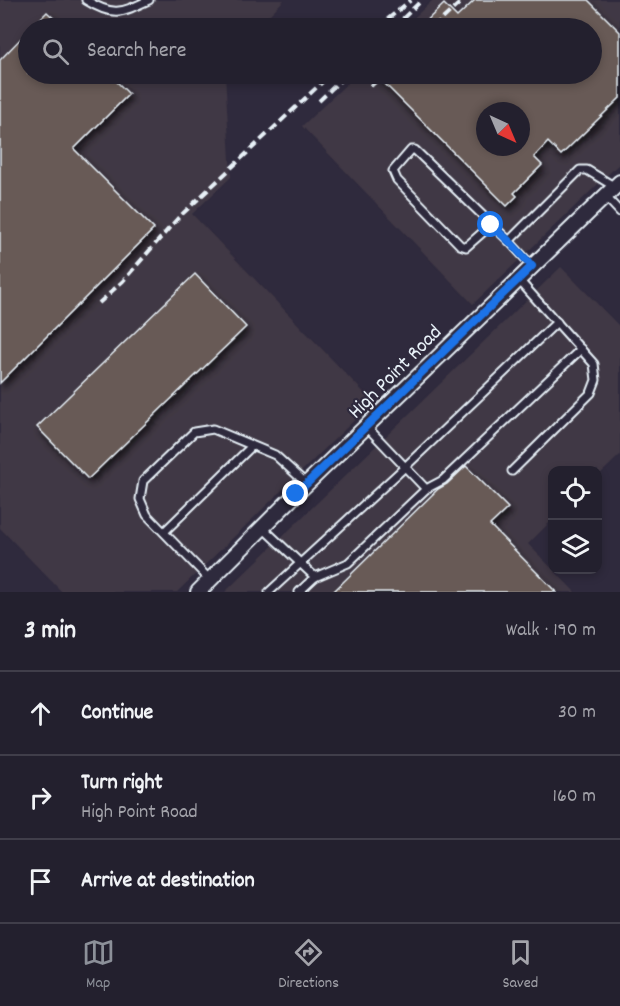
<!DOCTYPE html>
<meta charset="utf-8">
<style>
:root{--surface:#23202e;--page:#2b2836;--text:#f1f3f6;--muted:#a3a3aa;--line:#403e4a;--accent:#8c9099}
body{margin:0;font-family:Dekko,sans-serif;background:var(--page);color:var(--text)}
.controls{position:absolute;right:18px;bottom:18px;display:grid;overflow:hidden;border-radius:12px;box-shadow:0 3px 9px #0003}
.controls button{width:54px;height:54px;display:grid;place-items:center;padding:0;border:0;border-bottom:2px solid var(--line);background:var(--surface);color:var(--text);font:30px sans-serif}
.compass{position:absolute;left:476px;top:102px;width:54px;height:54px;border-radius:50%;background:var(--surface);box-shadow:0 3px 9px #0003;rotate:136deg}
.stop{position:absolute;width:18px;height:18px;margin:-14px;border:4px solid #1a73e8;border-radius:50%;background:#fff}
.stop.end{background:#1a73e8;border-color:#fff;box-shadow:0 2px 6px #0008}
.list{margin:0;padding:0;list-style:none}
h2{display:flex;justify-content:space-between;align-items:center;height:78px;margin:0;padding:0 24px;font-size:26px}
h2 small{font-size:20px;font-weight:400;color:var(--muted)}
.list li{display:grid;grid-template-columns:39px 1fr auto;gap:18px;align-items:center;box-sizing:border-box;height:84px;padding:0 24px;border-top:2px solid var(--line)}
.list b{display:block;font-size:22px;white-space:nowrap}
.list p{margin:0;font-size:20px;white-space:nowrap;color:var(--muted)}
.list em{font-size:20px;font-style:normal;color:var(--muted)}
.icon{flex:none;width:33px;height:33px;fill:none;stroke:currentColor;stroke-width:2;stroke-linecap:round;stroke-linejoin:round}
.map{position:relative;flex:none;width:620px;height:592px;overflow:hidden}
.search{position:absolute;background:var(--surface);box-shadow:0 3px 9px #0003;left:18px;right:18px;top:18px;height:66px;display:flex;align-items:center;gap:15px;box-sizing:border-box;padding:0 21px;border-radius:33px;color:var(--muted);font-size:22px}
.sheet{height:330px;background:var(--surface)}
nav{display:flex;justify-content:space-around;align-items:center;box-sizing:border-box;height:84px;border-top:2px solid var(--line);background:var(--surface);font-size:16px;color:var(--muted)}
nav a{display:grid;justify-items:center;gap:3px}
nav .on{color:var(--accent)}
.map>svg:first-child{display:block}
.built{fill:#403844;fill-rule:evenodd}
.building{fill:#675a56;stroke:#e8f1f8;stroke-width:1.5;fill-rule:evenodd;filter:url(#shadow)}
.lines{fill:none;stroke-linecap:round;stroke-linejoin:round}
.lane-casing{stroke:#e8f1f8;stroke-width:11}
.street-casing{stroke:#e8f1f8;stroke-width:18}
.lane{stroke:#2f2a3d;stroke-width:7}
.street{stroke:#2f2a3d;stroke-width:14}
.rail{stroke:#e8f1f8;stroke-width:4;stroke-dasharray:9 4.5;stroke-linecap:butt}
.route{stroke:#1a73e8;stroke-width:8}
.labels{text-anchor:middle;stroke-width:4.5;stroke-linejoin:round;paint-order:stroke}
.street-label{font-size:21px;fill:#e8f1f8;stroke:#2f2a3d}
</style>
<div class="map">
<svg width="620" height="592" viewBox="0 0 620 592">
<defs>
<filter id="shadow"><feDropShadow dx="3" dy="5" stdDeviation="3" flood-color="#0009"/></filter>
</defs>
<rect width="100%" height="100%" fill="#2f2a3d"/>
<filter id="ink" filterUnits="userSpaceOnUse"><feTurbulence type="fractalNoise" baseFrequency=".0167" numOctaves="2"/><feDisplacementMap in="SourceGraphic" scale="12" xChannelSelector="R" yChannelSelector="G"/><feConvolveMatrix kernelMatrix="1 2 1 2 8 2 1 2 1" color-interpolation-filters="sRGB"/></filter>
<g filter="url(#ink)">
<g class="built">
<polygon points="0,0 284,0 256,28 28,28 28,74 225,74 231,177 192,214 373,402 177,592 62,592 0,528"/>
<path d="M 433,0 L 620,0 L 620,163 L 473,304 L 302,126 L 357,74 L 592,74 L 592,28 L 403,28 ZM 485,111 L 521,111 L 521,147 L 485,147 Z"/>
<polygon points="561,267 620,327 620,455 598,476 598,470 552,470 552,520 528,544 575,592 225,592"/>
</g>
<g class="building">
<path d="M 475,0 L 588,0 L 620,32 L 620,98 L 561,155 L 548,142 L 534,157 L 542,165 L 514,193 L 517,196 L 507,206 L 375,74 L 591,74 L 591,28 L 419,28 L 444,4 L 457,17 ZM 485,111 L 521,111 L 521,147 L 485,147 Z"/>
<polygon points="47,12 64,28 31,28"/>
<polygon points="28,31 28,74 109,74 129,94 74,149 154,229 0,383 0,60"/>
<polygon points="195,274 246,327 88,479 37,427"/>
<polygon points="466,466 508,508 490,525 556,592 333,592 438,489 447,484"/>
</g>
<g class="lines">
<defs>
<g id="lane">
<path d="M 86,0 C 113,17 121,13 149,0"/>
<polyline points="605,196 620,212"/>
<polyline points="491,225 466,247 460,245 397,180 393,171 411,150 415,150 509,241 532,266"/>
<polyline points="509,241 580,170 587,170 615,187"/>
<polyline points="367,427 426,489 443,480 581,349"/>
<polyline points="512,471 591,393 596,380 594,364 518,279"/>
<polyline points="263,528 315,577"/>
<polyline points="164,532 252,446"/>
<polyline points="210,580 147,515 140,499 143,481 194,432 213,429 275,455 307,484"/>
<polyline points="269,592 405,467 557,322"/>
<polyline points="299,592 315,577 348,563 426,489"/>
</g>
<polyline id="street" points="198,592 296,494 620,182"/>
</defs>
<use href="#lane" class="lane-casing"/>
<use href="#street" class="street-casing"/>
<use href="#lane" class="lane"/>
<use href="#street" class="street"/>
<g class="rail">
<polyline points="377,28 411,0"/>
<polyline points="393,28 422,0"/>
<polyline points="433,28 463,0"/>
<polyline points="371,86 384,74"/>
<polyline points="319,101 347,74"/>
<polyline points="99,303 123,281 178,218 331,74"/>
</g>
</g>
</g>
<g class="lines" filter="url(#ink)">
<polyline class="route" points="296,494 532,266 509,241 491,225"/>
</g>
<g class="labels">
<g class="street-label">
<text transform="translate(394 371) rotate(-45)" y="7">High Point Road</text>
</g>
</g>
</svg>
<div class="controls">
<button><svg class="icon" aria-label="locate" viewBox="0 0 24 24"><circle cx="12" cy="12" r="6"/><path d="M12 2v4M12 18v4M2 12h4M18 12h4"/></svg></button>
<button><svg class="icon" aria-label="layers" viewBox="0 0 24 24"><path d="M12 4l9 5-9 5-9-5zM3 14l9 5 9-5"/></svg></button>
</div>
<svg class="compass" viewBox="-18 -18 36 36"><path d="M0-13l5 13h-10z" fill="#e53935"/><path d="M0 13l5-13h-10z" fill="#a3a3aa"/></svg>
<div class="stop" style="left:491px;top:225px"></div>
<div class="stop end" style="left:296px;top:494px"></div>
<div class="search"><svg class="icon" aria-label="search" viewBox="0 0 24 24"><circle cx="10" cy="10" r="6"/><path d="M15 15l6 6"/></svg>Search here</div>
</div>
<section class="sheet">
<h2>3 min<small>Walk · 190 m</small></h2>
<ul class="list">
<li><svg class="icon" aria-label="ahead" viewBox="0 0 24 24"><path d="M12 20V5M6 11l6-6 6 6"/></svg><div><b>Continue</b></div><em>30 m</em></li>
<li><svg class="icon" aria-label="right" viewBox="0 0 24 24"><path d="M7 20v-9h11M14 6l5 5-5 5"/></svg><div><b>Turn right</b><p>High Point Road</p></div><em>160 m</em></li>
<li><svg class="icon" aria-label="arrive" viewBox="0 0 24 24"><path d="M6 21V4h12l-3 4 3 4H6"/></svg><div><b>Arrive at destination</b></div></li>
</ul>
</section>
<nav>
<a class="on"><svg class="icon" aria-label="map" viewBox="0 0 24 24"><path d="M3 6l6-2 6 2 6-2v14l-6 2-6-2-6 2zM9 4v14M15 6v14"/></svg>Map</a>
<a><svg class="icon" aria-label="directions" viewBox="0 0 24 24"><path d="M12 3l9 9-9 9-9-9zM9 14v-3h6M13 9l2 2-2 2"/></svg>Directions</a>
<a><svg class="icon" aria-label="saved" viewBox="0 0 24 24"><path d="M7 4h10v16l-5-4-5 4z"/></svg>Saved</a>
</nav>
